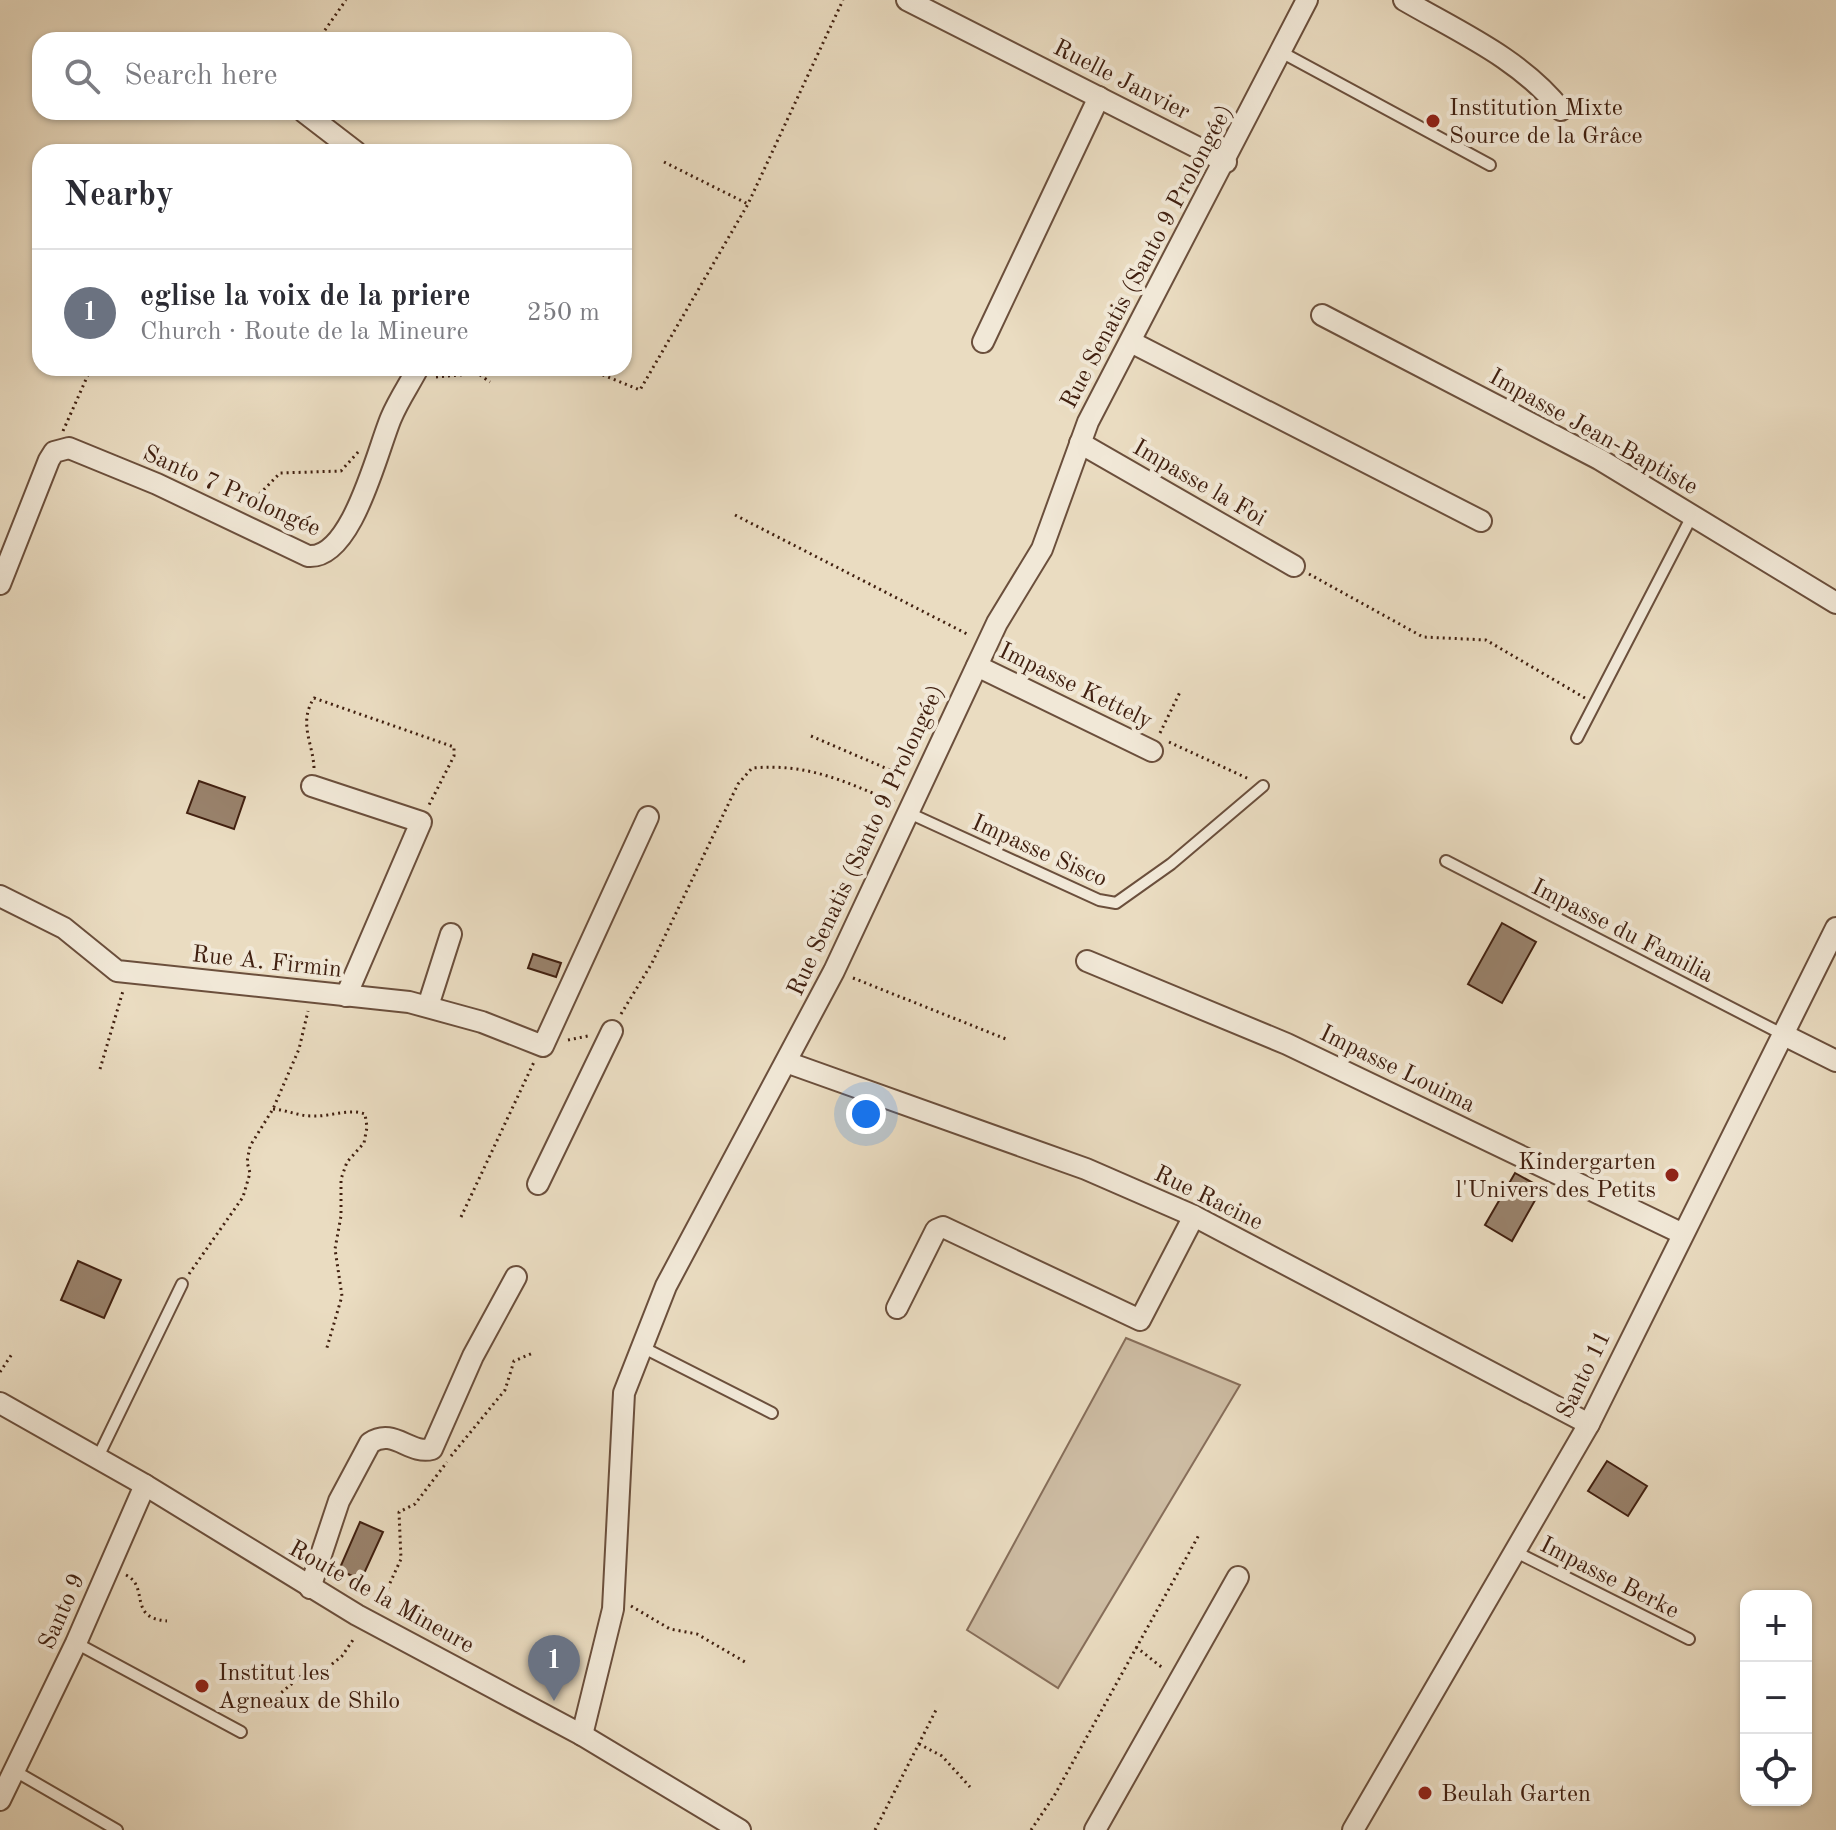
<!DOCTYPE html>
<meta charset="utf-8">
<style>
:root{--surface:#fff;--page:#f2f2f3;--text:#2b2b33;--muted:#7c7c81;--line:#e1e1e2;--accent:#1a73e8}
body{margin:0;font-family:"Old Standard TT",serif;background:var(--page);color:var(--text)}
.controls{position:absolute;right:24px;bottom:24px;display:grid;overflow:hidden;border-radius:16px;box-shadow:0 2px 6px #0004}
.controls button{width:72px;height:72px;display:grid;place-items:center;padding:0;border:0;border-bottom:2px solid var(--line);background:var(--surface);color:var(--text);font:40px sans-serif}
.you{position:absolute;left:866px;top:1114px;width:28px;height:28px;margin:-20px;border:6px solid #fff;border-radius:50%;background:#1a73e8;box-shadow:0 0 0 12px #1a73e833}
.badge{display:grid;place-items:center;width:52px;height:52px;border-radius:50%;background:var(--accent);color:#fff;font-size:26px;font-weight:700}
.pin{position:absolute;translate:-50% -66px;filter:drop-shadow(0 2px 4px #0008)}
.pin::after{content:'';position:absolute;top:42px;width:28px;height:24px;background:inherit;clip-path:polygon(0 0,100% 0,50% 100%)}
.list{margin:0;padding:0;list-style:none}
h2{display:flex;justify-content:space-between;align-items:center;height:104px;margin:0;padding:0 32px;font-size:34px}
h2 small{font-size:26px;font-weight:400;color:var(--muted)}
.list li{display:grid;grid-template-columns:52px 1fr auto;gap:24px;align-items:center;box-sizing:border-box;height:128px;padding:0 32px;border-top:2px solid var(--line)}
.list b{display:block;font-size:30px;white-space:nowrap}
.list p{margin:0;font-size:26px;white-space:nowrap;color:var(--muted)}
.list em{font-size:26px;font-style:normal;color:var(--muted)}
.icon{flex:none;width:44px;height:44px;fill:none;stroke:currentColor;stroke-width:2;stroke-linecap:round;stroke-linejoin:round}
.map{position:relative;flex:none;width:1836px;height:1830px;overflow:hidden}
.search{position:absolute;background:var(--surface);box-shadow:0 2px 6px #0004;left:32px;top:32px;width:600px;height:88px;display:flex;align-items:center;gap:20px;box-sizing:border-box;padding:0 28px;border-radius:24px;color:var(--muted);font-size:30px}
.panel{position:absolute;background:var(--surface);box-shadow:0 2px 6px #0004;left:32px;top:144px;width:600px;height:232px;border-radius:24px}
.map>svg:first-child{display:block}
.green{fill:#cdbca3;stroke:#876e5a;stroke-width:2}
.building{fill:#99826c;stroke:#412010;stroke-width:2}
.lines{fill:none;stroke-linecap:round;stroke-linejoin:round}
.service-casing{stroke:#6b4f3c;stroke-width:14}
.minor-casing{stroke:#6b4f3c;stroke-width:24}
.path{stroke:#412010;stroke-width:3;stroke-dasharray:2 4;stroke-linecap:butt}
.service{stroke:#f1e8d7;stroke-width:10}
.minor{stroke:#f1e8d7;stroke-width:20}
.poi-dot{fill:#8f2418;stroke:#f1e8d7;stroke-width:3}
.labels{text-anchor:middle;stroke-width:8;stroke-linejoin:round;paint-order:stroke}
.street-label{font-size:24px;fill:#412010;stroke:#f1e8d7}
.poi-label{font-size:24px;fill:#412010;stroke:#f1e8d7;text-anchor:start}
</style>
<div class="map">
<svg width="1836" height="1830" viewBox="0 0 1836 1830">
<rect width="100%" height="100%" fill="#eadcc1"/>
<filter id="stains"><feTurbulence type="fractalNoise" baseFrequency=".0025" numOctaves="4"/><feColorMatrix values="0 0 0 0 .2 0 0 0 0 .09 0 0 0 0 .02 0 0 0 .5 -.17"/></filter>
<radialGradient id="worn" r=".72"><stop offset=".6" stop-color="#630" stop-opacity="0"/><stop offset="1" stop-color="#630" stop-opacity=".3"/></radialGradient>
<polygon class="green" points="1126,1338 1240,1385 1058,1688 967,1630"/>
<g class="building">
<polygon points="199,781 245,797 234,829 187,813"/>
<polygon points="1502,923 1536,942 1502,1003 1468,984"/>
<polygon points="533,954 561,963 556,977 528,968"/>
<polygon points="1515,1173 1542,1188 1512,1241 1485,1225"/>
<polygon points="78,1261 121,1280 104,1318 61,1300"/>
<polygon points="1607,1461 1647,1486 1628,1516 1588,1491"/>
<polygon points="360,1522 383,1532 361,1580 339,1570"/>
</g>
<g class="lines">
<defs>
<g id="service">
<polyline points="1281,52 1490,165"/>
<polyline points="1577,738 1692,516"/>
<polyline points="909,813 1099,900 1116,903 1171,864 1263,786"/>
<polyline points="1446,861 1782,1034"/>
<polyline points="642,1347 772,1413"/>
<polyline points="98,1457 182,1284"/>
<polyline points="1514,1551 1689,1639"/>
<polyline points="76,1643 241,1732"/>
<polyline points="15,1771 117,1830"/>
</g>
<g id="minor">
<polyline points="907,0 1226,162"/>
<path d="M 1404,0 C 1459,32 1521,59 1561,110"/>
<polyline points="304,112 356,152"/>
<polyline points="1322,315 1599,459 1836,603"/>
<polyline points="983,342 1099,97"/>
<polyline points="1131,342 1481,521"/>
<polyline points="1080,443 1294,566"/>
<path d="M 0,584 L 49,460 L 54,452 L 69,448 L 157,484 L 308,556 C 352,560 377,451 391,418 C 398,401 409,385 418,368"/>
<polyline points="977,666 1152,751"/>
<polyline points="312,786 421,822 346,996"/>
<polyline points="0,896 64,928 117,971 409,1002 482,1022 543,1046 648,817"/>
<polyline points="1087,961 1287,1044 1681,1233"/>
<polyline points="428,1006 451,934"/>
<polyline points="1782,1034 1836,1061"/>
<polyline points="786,1062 1086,1169 1194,1216 1589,1424"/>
<polyline points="538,1184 612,1031"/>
<polyline points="897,1308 936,1230 943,1227 1140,1320 1194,1216"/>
<polyline points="0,1403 145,1485 357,1615 582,1735 740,1830"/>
<path d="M 310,1588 L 339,1501 L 370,1443 C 394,1427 409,1455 432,1449 L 473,1356 L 516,1277"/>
<polyline points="582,1735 613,1609 624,1393 666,1286 834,971 997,623 1042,549 1088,422 1307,0"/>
<polyline points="0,1800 76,1643 145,1485"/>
<polyline points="1095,1830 1238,1577"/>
<polyline points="1353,1830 1589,1424 1836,928"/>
</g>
</defs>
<use href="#service" class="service-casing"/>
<use href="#minor" class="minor-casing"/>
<g class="path">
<polyline points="318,40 346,0"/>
<polyline points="664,162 748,204"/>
<polyline points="470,368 490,382"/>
<polyline points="586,368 640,390 748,204 843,0"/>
<polyline points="436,377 471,374 480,368"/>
<polyline points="63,431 91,368"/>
<polyline points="247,507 280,473 341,471 359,451"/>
<polyline points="735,515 969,635"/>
<polyline points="1309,574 1423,637 1486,640 1585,698"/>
<polyline points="1160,733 1180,692"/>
<polyline points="811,736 904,776"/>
<polyline points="1169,742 1249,779"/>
<path d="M 314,768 C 313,743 298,723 314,698 L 454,747 L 454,756 L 428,807"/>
<polyline points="853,978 1006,1039"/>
<path d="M 621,1014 L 652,963 L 738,784 L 752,768 C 807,763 844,781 894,802"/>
<polyline points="568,1040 588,1036"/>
<polyline points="100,1069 123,991"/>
<path d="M 273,1109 C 287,1110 298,1116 312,1116 C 330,1117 348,1108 365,1114 L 367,1127 L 364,1143 L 347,1162 L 341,1179 L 341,1216 L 335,1249 L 342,1296 L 326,1351"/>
<polyline points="461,1217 534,1062"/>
<polyline points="189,1274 243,1197 250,1173 247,1162 250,1146 273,1109 299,1049 308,1011"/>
<polyline points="0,1372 12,1354"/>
<polyline points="451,1456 505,1390 514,1361 533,1353"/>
<path d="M 126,1575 C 150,1587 127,1618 167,1621"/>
<polyline points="380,1605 401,1559 399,1512 415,1504 447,1462"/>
<polyline points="631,1606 670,1629 697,1634 745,1662"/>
<polyline points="1136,1647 1164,1669"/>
<polyline points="263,1708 307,1671 327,1668 342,1656 355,1637"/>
<polyline points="919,1744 942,1756 970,1787"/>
<polyline points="875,1830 936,1710"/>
<polyline points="1031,1830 1054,1796 1200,1533"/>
</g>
<use href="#service" class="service"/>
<use href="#minor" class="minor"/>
</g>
<g class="poi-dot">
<circle cx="1433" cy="121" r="8"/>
<circle cx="1672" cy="1175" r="8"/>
<circle cx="202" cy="1686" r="8"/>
<circle cx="1425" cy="1793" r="8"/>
</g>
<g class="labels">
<g class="street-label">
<text transform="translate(1122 79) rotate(27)" y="8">Ruelle Janvier</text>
<text transform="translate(1146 256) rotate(-62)" y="8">Rue Senatis (Santo 9 Prolongée)</text>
<text transform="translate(1594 431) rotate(29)" y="8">Impasse Jean-Baptiste</text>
<text transform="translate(1200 482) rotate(30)" y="8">Impasse la Foi</text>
<text transform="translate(232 490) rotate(24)" y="8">Santo 7 Prolongée</text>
<text transform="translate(1076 685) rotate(26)" y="8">Impasse Kettely</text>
<text transform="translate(865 840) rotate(-65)" y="8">Rue Senatis (Santo 9 Prolongée)</text>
<text transform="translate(1040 850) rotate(24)" y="8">Impasse Sisco</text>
<text transform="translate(1623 930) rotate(27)" y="8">Impasse du Familia</text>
<text transform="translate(267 961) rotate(6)" y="8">Rue A. Firmin</text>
<text transform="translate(1398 1068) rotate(26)" y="8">Impasse Louima</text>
<text transform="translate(1209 1197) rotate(26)" y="8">Rue Racine</text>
<text transform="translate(1583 1374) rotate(-64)" y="8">Santo 11</text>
<text transform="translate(1610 1577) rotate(27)" y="8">Impasse Berke</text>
<text transform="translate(382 1596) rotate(29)" y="8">Route de la Mineure</text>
<text transform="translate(61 1611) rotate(-66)" y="8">Santo 9</text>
</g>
<g class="poi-label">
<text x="1449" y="115">Institution Mixte<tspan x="1449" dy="28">Source de la Grâce</tspan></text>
<text x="1656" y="1169" text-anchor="end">Kindergarten<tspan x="1656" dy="28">l'Univers des Petits</tspan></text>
<text x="218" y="1680">Institut les<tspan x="218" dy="28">Agneaux de Shilo</tspan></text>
<text x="1441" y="1801">Beulah Garten</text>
</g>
</g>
<rect width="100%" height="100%" filter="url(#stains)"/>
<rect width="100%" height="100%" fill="url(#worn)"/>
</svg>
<div class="controls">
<button>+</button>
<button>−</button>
<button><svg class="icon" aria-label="locate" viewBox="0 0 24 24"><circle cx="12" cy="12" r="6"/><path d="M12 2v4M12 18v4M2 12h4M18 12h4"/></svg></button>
</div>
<div class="you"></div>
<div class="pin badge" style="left:554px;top:1701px;background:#6b7280">1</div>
<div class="search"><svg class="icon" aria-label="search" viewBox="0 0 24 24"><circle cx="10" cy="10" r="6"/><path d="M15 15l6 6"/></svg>Search here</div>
<section class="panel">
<h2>Nearby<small></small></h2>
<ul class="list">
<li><span class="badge" style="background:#6b7280">1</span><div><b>eglise la voix de la priere</b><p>Church · Route de la Mineure</p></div><em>250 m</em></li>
</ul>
</section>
</div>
